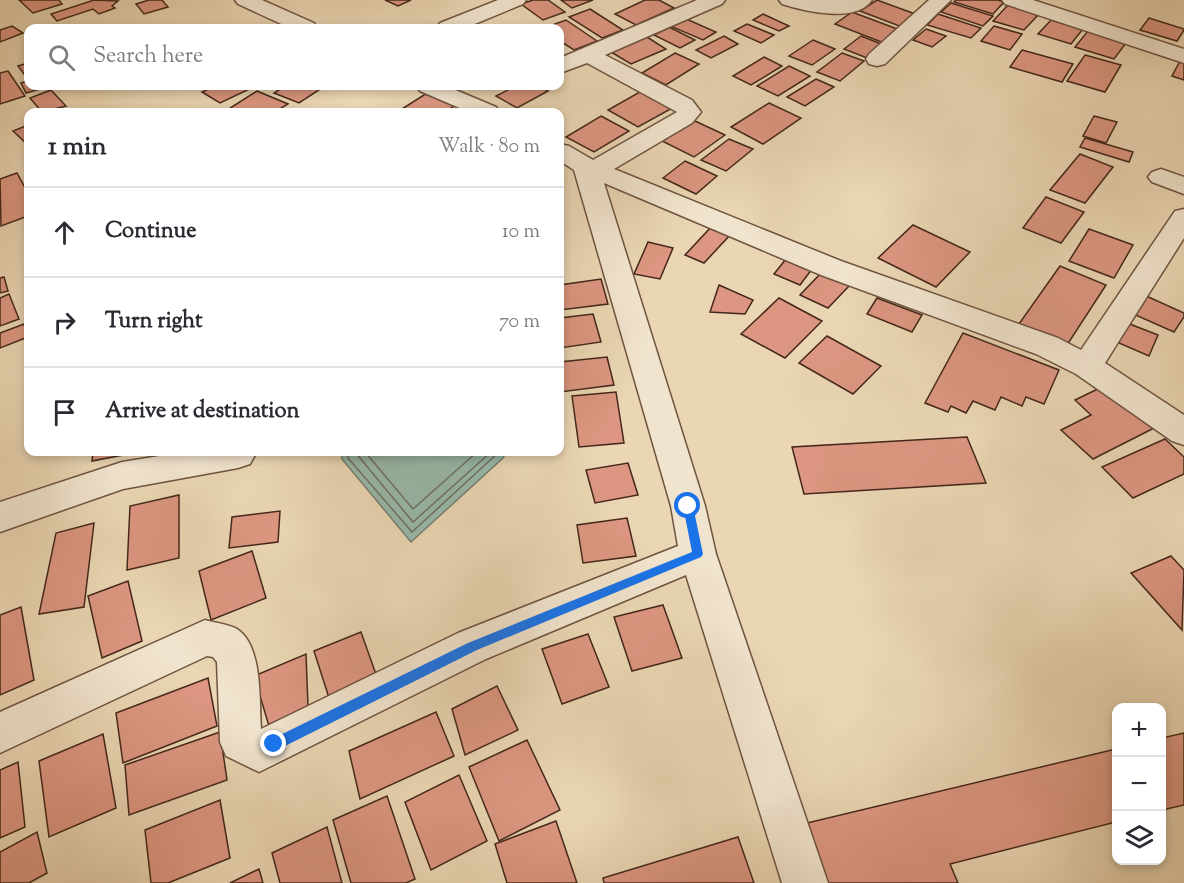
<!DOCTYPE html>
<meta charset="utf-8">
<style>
:root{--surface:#fff;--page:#f7f7f7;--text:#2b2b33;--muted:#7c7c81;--line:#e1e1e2}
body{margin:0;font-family:"Sorts Mill Goudy",serif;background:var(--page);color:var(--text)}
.controls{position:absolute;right:18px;bottom:18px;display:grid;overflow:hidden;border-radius:12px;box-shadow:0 3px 9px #0003}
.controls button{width:54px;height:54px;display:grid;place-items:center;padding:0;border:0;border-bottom:2px solid var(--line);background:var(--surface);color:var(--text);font:30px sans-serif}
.stop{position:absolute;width:18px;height:18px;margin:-14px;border:4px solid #1a73e8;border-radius:50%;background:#fff}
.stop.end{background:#1a73e8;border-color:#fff;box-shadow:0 2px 6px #0008}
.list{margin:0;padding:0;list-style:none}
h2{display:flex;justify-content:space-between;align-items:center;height:78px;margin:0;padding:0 24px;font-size:26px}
h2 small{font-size:20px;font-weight:400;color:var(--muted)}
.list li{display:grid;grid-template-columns:39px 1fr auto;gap:18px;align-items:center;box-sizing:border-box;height:90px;padding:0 24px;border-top:2px solid var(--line)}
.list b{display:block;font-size:22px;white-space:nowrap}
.list em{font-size:20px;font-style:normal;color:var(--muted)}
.icon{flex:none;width:33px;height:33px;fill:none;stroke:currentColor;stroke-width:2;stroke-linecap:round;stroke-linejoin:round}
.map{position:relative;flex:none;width:1184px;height:883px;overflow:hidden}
.search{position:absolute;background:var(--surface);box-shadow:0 3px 9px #0003;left:24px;top:24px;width:540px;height:66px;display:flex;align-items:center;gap:15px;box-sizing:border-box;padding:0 21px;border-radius:12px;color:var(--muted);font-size:22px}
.panel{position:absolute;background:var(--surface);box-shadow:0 3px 9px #0003;left:24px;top:108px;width:540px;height:348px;border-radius:12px}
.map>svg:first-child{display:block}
.water{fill:#98b9ab;stroke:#767f71;stroke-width:1.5}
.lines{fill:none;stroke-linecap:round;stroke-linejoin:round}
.shore{stroke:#6e7062;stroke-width:1.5}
.building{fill:#dc9681;stroke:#44271a;stroke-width:1.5}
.street-casing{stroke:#6e5340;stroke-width:3}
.street{fill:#f1e4ce;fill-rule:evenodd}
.route{fill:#1a73e8}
</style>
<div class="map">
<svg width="1184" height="883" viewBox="0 0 1184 883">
<rect width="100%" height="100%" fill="#ead6b3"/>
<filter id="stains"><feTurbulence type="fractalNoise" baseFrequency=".00333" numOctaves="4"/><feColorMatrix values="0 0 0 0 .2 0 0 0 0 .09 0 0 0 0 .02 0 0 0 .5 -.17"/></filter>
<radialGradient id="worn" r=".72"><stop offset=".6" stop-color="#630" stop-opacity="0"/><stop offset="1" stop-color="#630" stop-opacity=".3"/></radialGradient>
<polygon class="water" points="342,452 506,452 503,458 411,542 342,459"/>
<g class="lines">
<g class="shore">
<polyline points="348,452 348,458 412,532 499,452"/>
<polyline points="355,452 413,522 491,452"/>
<polyline points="365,452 413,509 477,452"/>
</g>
</g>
<g class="building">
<polygon points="19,0 59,0 62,4 33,13"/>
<polygon points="94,0 118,1 112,6 115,8 99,14 93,9 57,21 51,14"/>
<polygon points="149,0 162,0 168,7 144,14 136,4"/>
<polygon points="385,0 411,0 398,6"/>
<polygon points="533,0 548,0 565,12 543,20 521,4"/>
<polygon points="561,0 593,0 572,8"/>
<polygon points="645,0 659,0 674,8 636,25 615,14"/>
<polygon points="877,0 918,15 902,27 860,11"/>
<polygon points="956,0 998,0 1004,2 993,14 954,2"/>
<polygon points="951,3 993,16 983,26 941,12"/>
<polygon points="1008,5 1038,15 1024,30 993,21"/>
<polygon points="590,9 623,30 602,38 569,17"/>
<polygon points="852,12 900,30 884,43 835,24"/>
<polygon points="763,14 789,26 779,31 753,20"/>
<polygon points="938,14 981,28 971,38 927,25"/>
<polygon points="684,18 716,32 703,40 670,26"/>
<polygon points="1149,18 1184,29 1184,30 1177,41 1140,30"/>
<polygon points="566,20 597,41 574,50 560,41 560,28 544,28"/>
<polygon points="1051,20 1083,29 1071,44 1038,34"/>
<polygon points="747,24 774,35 761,43 734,31"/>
<polygon points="12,26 23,33 0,42 0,30"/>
<polygon points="994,26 1022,34 1010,50 981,41"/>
<polygon points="669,27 695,40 680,48 654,35"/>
<polygon points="926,29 946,36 932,47 913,40"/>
<polygon points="1088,31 1126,43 1114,59 1075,47"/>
<polygon points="724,36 738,44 711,58 696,50"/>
<polygon points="861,36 884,45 867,58 844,49"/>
<polygon points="647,37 666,49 631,64 611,52"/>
<polygon points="813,40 835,49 812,65 789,56"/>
<polygon points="1022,50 1073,64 1062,82 1010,67"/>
<polygon points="675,53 699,64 666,85 642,73"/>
<polygon points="842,53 864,61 840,81 817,72"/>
<polygon points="1085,55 1121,65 1105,92 1067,81"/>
<polygon points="764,57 782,66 751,85 733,76"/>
<polygon points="1180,61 1184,62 1184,80 1172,76"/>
<polygon points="28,63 28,78 27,78 18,66"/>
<polygon points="789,66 810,76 778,96 757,86"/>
<polygon points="8,71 25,96 0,104 0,73"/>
<polygon points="816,79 834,87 805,106 787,97"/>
<polygon points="28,81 28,86 46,86 47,87 26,93 21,83"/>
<polygon points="215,86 256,86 220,103 202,92"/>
<polygon points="285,86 325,86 299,103 274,93"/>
<polygon points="512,86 537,86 548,91 517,108 496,96 514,87"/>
<polygon points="645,89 676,106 638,127 608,110"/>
<polygon points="51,90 66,106 42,112 30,98"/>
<polygon points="257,91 288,104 275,112 233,112 227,110"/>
<polygon points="427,93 456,105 445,112 397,112"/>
<polygon points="769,103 801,118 763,144 731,127"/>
<polygon points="601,116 629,131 594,152 566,137"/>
<polygon points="1094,116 1117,122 1106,143 1083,136"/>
<polygon points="695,121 725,135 694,157 660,140"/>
<polygon points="28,125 28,142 26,143 13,131"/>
<polygon points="1085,138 1133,152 1129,162 1080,147"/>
<polygon points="729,139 753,149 726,171 701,160"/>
<polygon points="1080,154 1113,167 1085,203 1050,190"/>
<polygon points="685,161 717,176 696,194 663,178"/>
<polygon points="17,173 28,193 28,216 1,226 0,179"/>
<polygon points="1046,197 1084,212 1061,243 1023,228"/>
<polygon points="713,225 732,233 704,263 685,255"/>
<polygon points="913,225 970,252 936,287 878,258"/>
<polygon points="1089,229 1133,245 1114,278 1069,261"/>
<polygon points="648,242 673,248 660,279 634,274"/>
<polygon points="786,259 812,269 800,285 774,274"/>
<polygon points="1060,266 1106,285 1067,345 1019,324"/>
<polygon points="822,272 850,285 828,308 800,295"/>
<polygon points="4,277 8,291 0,293 0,278"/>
<polygon points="601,279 608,304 560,310 560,285"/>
<polygon points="719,285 753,300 745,314 710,312"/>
<polygon points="9,294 19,319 0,326 0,298"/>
<polygon points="1144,295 1184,313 1184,317 1174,332 1131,313"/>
<polygon points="779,298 822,321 785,358 741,334"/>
<polygon points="877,298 922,315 912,332 867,314"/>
<polygon points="593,314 601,342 560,348 560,318"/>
<polygon points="1122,321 1158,335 1149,356 1112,340"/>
<polygon points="24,324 28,337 0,348 0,333"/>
<polygon points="963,333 1059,370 1044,404 1026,397 1022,406 1001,397 995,410 973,401 966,413 951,406 948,412 925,403"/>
<polygon points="827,336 881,366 853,394 799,363"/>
<polygon points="607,357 614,385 560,392 560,362"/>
<polygon points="1106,385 1156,427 1093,459 1061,430 1091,415 1075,400"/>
<polygon points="616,392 624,443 579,447 572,396"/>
<polygon points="967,437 986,483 804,494 792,447"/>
<polygon points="1165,439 1184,457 1184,474 1133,498 1102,467"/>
<polygon points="93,452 139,452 92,461"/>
<polygon points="628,463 638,495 595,503 586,470"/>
<polygon points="179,495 179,558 127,570 130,506"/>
<polygon points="280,511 278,542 229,548 232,517"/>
<polygon points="627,518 636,556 583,563 577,525"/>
<polygon points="94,523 84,607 39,614 56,533"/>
<polygon points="252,551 266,598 211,620 199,571"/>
<polygon points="1171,556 1184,570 1182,630 1131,573"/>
<polygon points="128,581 142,641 102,658 88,596"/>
<polygon points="663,605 682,658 632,671 614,617"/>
<polygon points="21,607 34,680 0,695 0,615"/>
<polygon points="361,632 378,680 330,701 314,651"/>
<polygon points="588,634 609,687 562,704 542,649"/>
<polygon points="306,654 308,706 269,726 254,676"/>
<polygon points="208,678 217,726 123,763 116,713"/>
<polygon points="497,686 518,730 465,755 452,709"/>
<polygon points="436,712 454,756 360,799 349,751"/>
<polygon points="220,732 227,780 129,815 125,765"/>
<polygon points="1184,733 1184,805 1162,810 1162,738"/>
<polygon points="103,734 116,808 49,837 39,761"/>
<polygon points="527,740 560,810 499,841 469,767"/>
<polygon points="1116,749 1116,822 950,864 958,883 828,883 807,823"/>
<polygon points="18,762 25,827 0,838 0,770"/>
<polygon points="459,775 487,841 431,870 405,802"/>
<polygon points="387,796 415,879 406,883 351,883 333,820"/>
<polygon points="220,800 230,858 168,883 151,883 145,830"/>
<polygon points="556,821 577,883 507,883 495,844"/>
<polygon points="327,827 342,883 280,883 272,853"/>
<polygon points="37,832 47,873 29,883 0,883 0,852"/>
<polygon points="738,837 754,883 604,883 603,878"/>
<polygon points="259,869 263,883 230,883"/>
</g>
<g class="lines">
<defs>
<g id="street">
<polygon points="235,0 262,0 314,23 317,28 290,28 238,4"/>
<polygon points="498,0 526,0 523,4 465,28 437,28 440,23"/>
<path d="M 697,0 L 725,0 L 722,4 L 605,55 L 692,100 L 701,112 L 692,123 L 614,169 L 841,261 L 1058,338 L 1081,350 L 1175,211 L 1184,209 L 1184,238 L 1105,363 L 1184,415 L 1184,445 L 1172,441 L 1076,374 L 1036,354 L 821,275 L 604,183 L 705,506 L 716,554 L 828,883 L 782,883 L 686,575 L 486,659 L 259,772 L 226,756 L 220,742 L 217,662 L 213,657 L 207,656 L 0,753 L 0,712 L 205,620 C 215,623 228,624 237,629 C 263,646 259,701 261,729 L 458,633 L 678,546 L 671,506 L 574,170 L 560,161 L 560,144 L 569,146 L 593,160 L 677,112 L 587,63 L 560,73 L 560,58 Z"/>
<path d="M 779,0 L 872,0 C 856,24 804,11 782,4 Z"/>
<polygon points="929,0 951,0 885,64 877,66 869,64 866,59 869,54"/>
<polygon points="1002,0 1033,0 1184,49 1184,63 1005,4"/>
<polygon points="417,86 446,86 496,107 500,112 469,112 420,91"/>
<polygon points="1161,169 1184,177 1184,194 1152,182 1148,177 1152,172"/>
<polygon points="184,452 253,452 255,455 250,464 238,468 123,489 0,532 0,502 122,462"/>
</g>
</defs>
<use href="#street" class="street-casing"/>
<use href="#street" class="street"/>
</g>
<polygon class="route" points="688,502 693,506 703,554 701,557 477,650 279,749 270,749 270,740 468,643 692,552 683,506"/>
<rect width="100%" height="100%" filter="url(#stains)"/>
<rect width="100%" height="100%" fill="url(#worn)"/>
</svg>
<div class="controls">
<button>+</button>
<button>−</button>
<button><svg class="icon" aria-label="layers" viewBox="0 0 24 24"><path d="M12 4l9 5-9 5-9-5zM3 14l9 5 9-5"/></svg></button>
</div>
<div class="stop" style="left:688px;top:506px"></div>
<div class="stop end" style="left:274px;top:744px"></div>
<div class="search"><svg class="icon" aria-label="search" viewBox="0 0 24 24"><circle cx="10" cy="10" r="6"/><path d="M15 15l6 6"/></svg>Search here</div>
<section class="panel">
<h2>1 min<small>Walk · 80 m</small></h2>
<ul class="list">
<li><svg class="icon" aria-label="ahead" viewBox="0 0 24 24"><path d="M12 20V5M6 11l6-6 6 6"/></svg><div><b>Continue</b></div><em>10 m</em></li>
<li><svg class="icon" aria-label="right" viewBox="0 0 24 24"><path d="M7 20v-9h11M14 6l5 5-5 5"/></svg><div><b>Turn right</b></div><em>70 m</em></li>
<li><svg class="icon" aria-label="arrive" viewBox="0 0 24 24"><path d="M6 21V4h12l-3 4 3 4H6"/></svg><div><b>Arrive at destination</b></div></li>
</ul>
</section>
</div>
